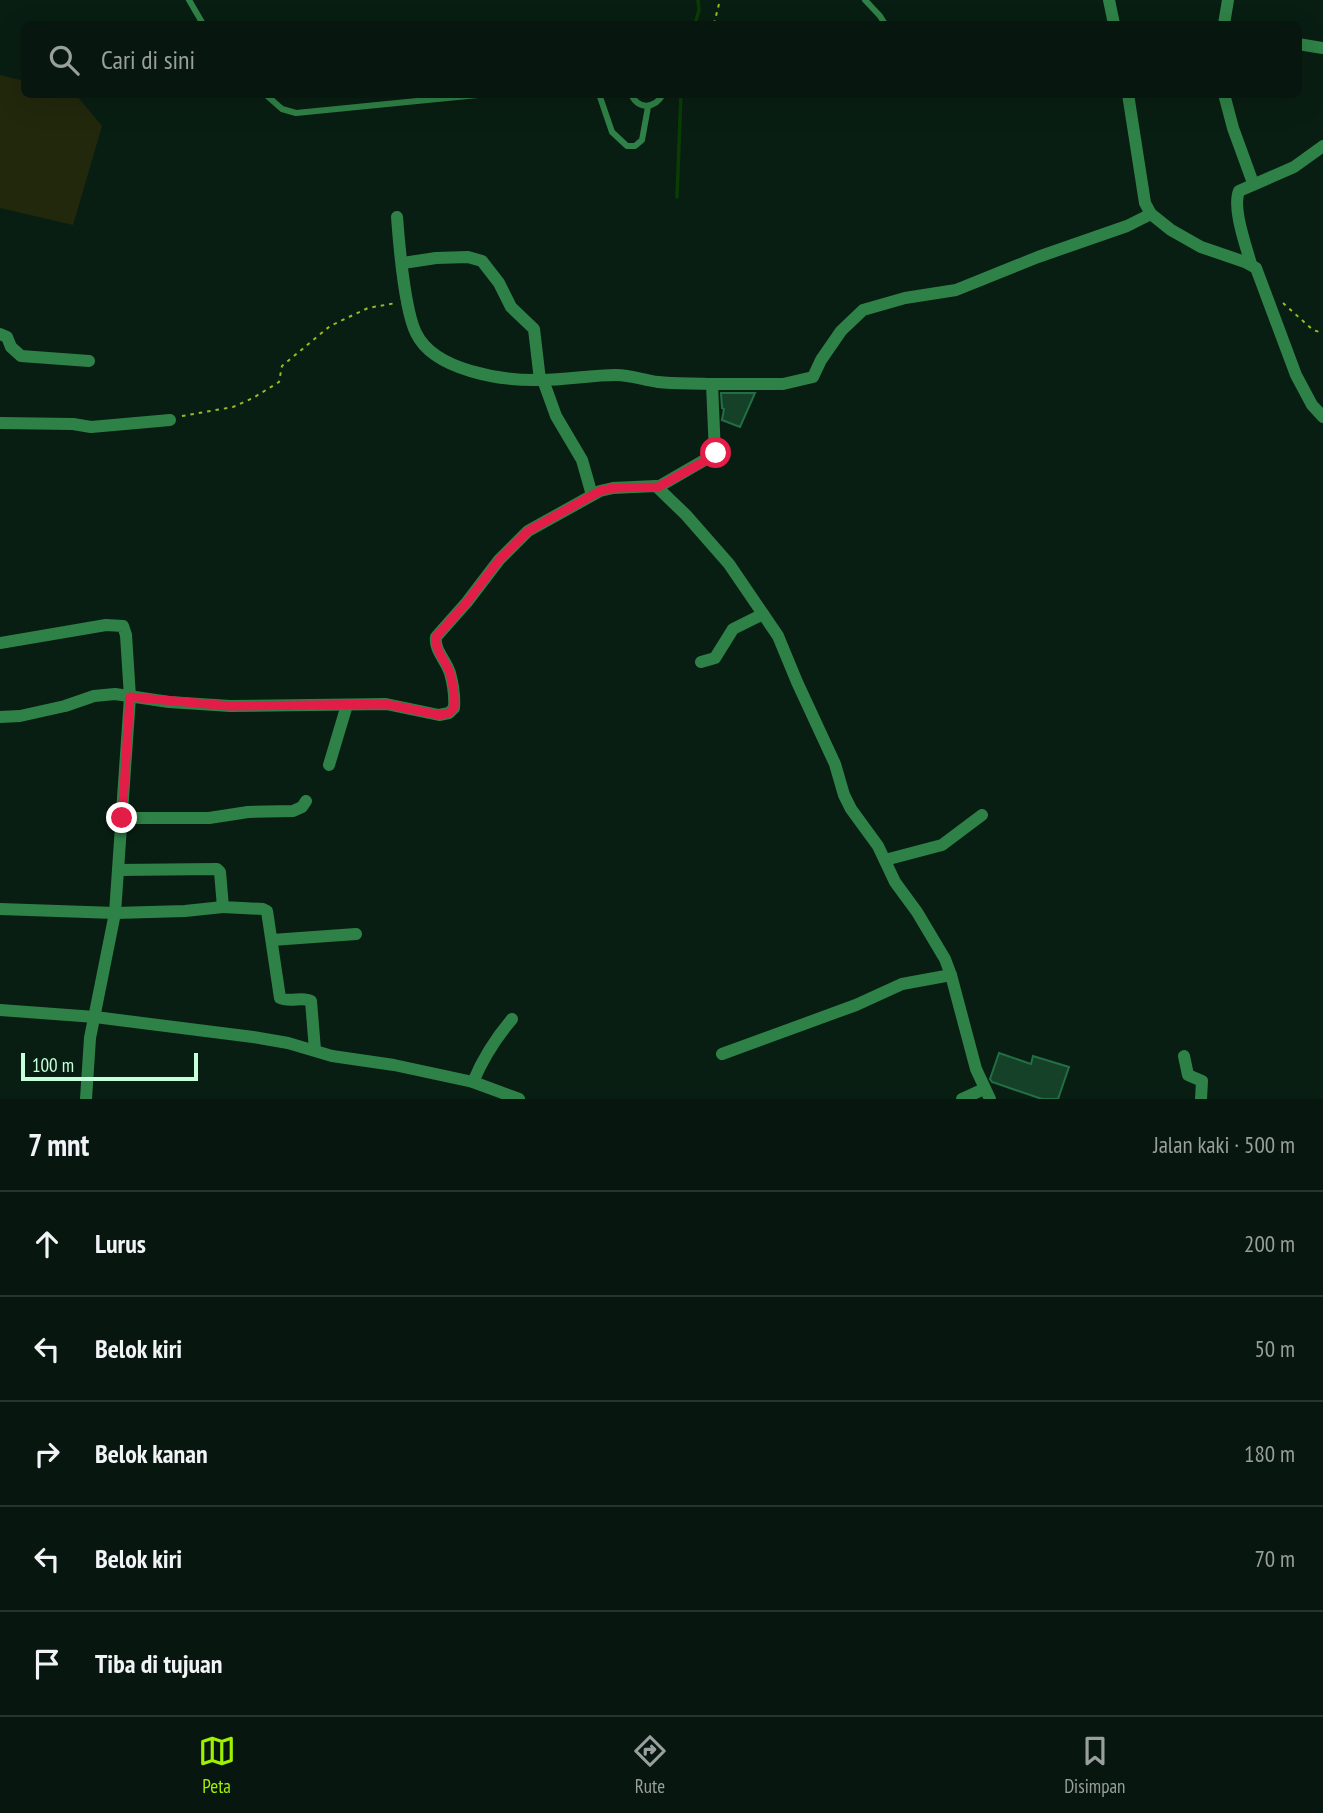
<!DOCTYPE html>
<html lang="id">
<meta charset="utf-8">
<style>
:root{--surface:#07160e;--page:#101f17;--text:#f1f3f6;--muted:#989f9e;--line:#28352e;--accent:#9ef100}
body{margin:0;font-family:"PT Sans Narrow",sans-serif;background:var(--page);color:var(--text)}
.scale{position:absolute;left:21px;bottom:18px;width:177px;box-sizing:border-box;padding-left:7px;border:4px solid #c6ffdb;border-top:0;font-size:19px;line-height:24px;white-space:nowrap;color:#c6ffdb;-webkit-text-stroke:5px #091e12;paint-order:stroke}
.stop{position:absolute;width:21px;height:21px;margin:-16px;border:5px solid #e11d48;border-radius:50%;background:#fff}
.stop.end{background:#e11d48;border-color:#fff;box-shadow:0 2px 7px #0008}
.list{margin:0;padding:0;list-style:none}
h2{display:flex;justify-content:space-between;align-items:center;height:91px;margin:0;padding:0 28px;font-size:30px}
h2 small{font-size:23px;font-weight:400;color:var(--muted)}
.list li{display:grid;grid-template-columns:46px 1fr auto;gap:21px;align-items:center;box-sizing:border-box;height:105px;padding:0 28px;border-top:2px solid var(--line)}
.list b{display:block;font-size:26px;white-space:nowrap}
.list em{font-size:23px;font-style:normal;color:var(--muted)}
.icon{flex:none;width:38px;height:38px;fill:none;stroke:currentColor;stroke-width:2;stroke-linecap:round;stroke-linejoin:round}
.map{position:relative;flex:none;width:1323px;height:1099px;overflow:hidden}
.search{position:absolute;background:var(--surface);box-shadow:0 7px 28px #0002;left:21px;right:21px;top:21px;height:77px;display:flex;align-items:center;gap:18px;box-sizing:border-box;padding:0 24px;border-radius:10px;color:var(--muted);font-size:26px}
.sheet{height:616px;background:var(--surface)}
nav{display:flex;justify-content:space-around;align-items:center;box-sizing:border-box;height:98px;border-top:2px solid var(--line);background:var(--surface);font-size:19px;color:var(--muted)}
nav a{display:grid;justify-items:center;gap:4px}
nav .on{color:var(--accent)}
.map>svg:first-child{display:block}
.green{fill:#22280c}
.lines{fill:none;stroke-linecap:round;stroke-linejoin:round}
.stream{stroke:#0a3d04;stroke-width:3.5}
.building{fill:#144128;stroke:#236f45;stroke-width:2}
.path{stroke:#9db920;stroke-width:2;stroke-dasharray:3.5 5;stroke-linecap:butt}
.service{stroke:#2f8247;stroke-width:6}
.minor{stroke:#2f8247;stroke-width:12}
.route{stroke:#e11d48;stroke-width:9}
</style>
<div class="map">
<svg width="1323" height="1099" viewBox="0 0 1323 1099">
<rect width="100%" height="100%" fill="#091e12"/>
<polygon class="green" points="0,75 24,81 24,94 77,96 102,126 73,225 0,208"/>
<g class="lines">
<g class="stream">
<polyline points="695,24 699,10 698,0"/>
<polyline points="677,197 681,94"/>
</g>
</g>
<g class="building">
<polygon points="721,393 755,393 740,427 722,420 724,409 722,408"/>
<polygon points="999,1053 1031,1064 1033,1056 1069,1067 1058,1099 1042,1099 992,1082 990,1079"/>
</g>
<g class="lines">
<g class="path">
<polyline points="714,24 720,0"/>
<polyline points="1283,303 1313,330 1323,333"/>
<polyline points="182,416 233,407 253,398 279,382 282,366 330,326 368,308 396,303"/>
</g>
<g class="service">
<polyline points="189,0 203,24"/>
<polyline points="865,0 880,16 885,24"/>
<polyline points="265,94 282,109 296,113 488,94"/>
<polyline points="599,94 612,132 627,146 635,146 642,140 648,107"/>
<path d="M 631,94 C 638,110 655,109 663,94"/>
</g>
<g class="minor">
<polyline points="1109,0 1114,24"/>
<polyline points="1224,24 1228,0"/>
<polyline points="1298,44 1323,48"/>
<polyline points="1128,94 1145,203 1151,214 1171,230 1201,247 1245,262 1256,268 1296,375 1312,405 1323,417"/>
<polyline points="1224,94 1233,128 1253,183"/>
<path d="M 397,217 C 399,244 405,311 416,333 C 434,371 503,381 541,380 C 566,380 591,375 616,375 C 631,375 643,380 658,382 C 675,384 694,383 712,384"/>
<polyline points="403,263 436,258 468,257 482,261 499,283 511,307 534,329 540,380"/>
<path d="M 1251,264 C 1246,246 1232,208 1239,191 L 1294,167 L 1323,146"/>
<polyline points="0,334 7,337 11,347 21,356 89,361"/>
<polyline points="543,380 556,416 582,460 592,495"/>
<polyline points="0,423 73,424 91,427 170,420"/>
<polyline points="658,487 715,454 712,384 783,384 813,377 821,360 841,331 863,310 905,298 956,290 1038,257 1127,226 1151,214"/>
<polyline points="0,643 106,625 123,626 126,635 130,697 115,913 90,1038 86,1099"/>
<polyline points="701,662 715,658 733,629 763,614"/>
<path d="M 0,717 L 20,716 L 65,706 L 94,696 L 115,694 L 169,702 L 230,706 L 386,704 L 439,715 L 449,713 L 454,708 C 455,696 453,684 450,673 C 446,660 434,650 436,637 L 467,602 L 499,560 L 528,531 L 600,491 L 613,488 L 656,486 L 686,515 L 729,564 L 778,636 L 797,682 L 835,764 L 844,795 L 851,809 L 878,846 L 895,882 L 917,912 L 945,959 L 951,975 L 976,1069 L 990,1099"/>
<polyline points="329,765 347,705"/>
<polyline points="122,818 209,818 248,812 293,811 302,807 306,801"/>
<polyline points="885,860 942,845 982,815"/>
<path d="M 118,870 L 217,869 L 220,872 L 223,907 L 263,909 L 267,911 L 280,998 C 290,1003 302,996 311,1001 L 315,1050"/>
<polyline points="0,909 115,913 185,911 223,907"/>
<polyline points="272,940 356,934"/>
<polyline points="0,1010 95,1017 253,1037 288,1043 332,1056 394,1065 473,1082 519,1099"/>
<polyline points="722,1054 856,1005 902,984 951,975"/>
<polyline points="1184,1056 1188,1075 1202,1081 1201,1099"/>
<path d="M 473,1082 C 483,1058 495,1039 512,1019"/>
<polyline points="962,1099 984,1089"/>
</g>
</g>
<g class="lines">
<path class="route" d="M 122,818 L 130,697 L 230,706 L 386,704 L 439,715 L 449,713 L 454,708 C 455,696 453,684 450,673 C 446,661 434,650 436,637 L 467,602 L 499,560 L 528,531 L 600,491 L 613,488 L 658,487 L 712,457 L 716,453"/>
</g>
</svg>
<div class="scale">100 m</div>
<div class="stop" style="left:716px;top:453px"></div>
<div class="stop end" style="left:122px;top:818px"></div>
<div class="search"><svg class="icon" aria-label="search" viewBox="0 0 24 24"><circle cx="10" cy="10" r="6"/><path d="M15 15l6 6"/></svg>Cari di sini</div>
</div>
<section class="sheet">
<h2>7 mnt<small>Jalan kaki · 500 m</small></h2>
<ul class="list">
<li><svg class="icon" aria-label="ahead" viewBox="0 0 24 24"><path d="M12 20V5M6 11l6-6 6 6"/></svg><div><b>Lurus</b></div><em>200 m</em></li>
<li><svg class="icon" aria-label="left" viewBox="0 0 24 24"><path d="M17 20v-9H6M10 6l-5 5 5 5"/></svg><div><b>Belok kiri</b></div><em>50 m</em></li>
<li><svg class="icon" aria-label="right" viewBox="0 0 24 24"><path d="M7 20v-9h11M14 6l5 5-5 5"/></svg><div><b>Belok kanan</b></div><em>180 m</em></li>
<li><svg class="icon" aria-label="left" viewBox="0 0 24 24"><path d="M17 20v-9H6M10 6l-5 5 5 5"/></svg><div><b>Belok kiri</b></div><em>70 m</em></li>
<li><svg class="icon" aria-label="arrive" viewBox="0 0 24 24"><path d="M6 21V4h12l-3 4 3 4H6"/></svg><div><b>Tiba di tujuan</b></div></li>
</ul>
</section>
<nav>
<a class="on"><svg class="icon" aria-label="map" viewBox="0 0 24 24"><path d="M3 6l6-2 6 2 6-2v14l-6 2-6-2-6 2zM9 4v14M15 6v14"/></svg>Peta</a>
<a><svg class="icon" aria-label="directions" viewBox="0 0 24 24"><path d="M12 3l9 9-9 9-9-9zM9 14v-3h6M13 9l2 2-2 2"/></svg>Rute</a>
<a><svg class="icon" aria-label="saved" viewBox="0 0 24 24"><path d="M7 4h10v16l-5-4-5 4z"/></svg>Disimpan</a>
</nav>
